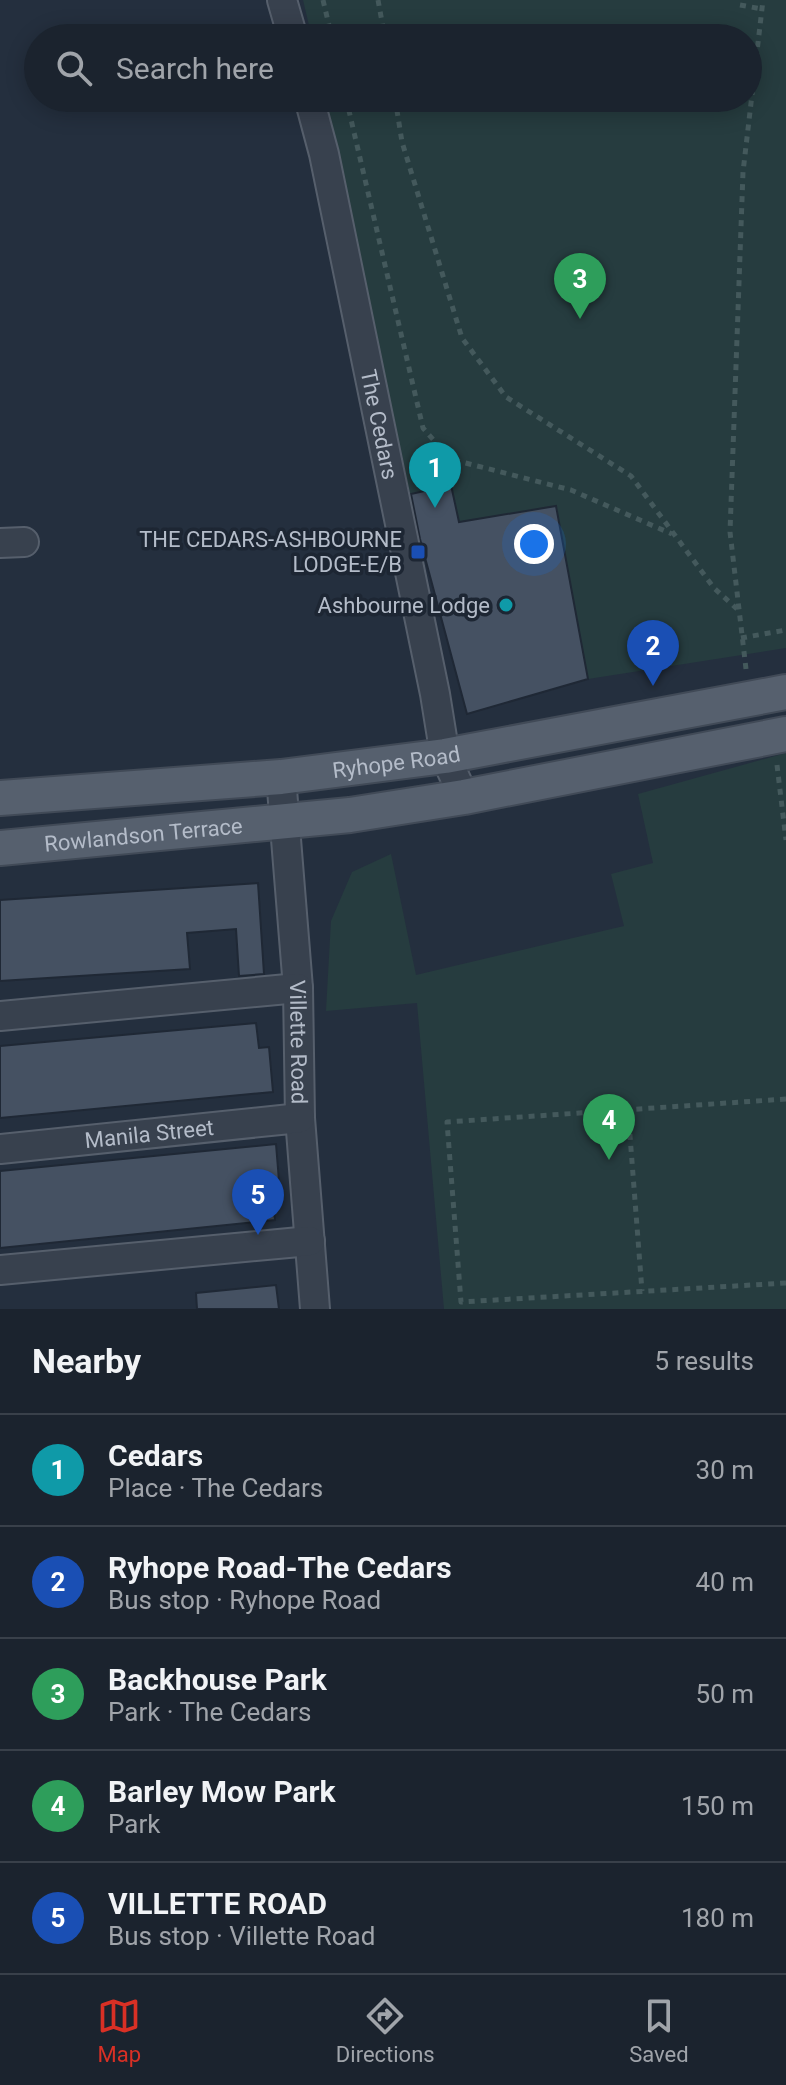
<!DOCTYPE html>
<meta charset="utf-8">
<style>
:root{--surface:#1b232e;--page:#242b36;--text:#f1f3f6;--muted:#a0a4aa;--line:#39404a;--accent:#d93025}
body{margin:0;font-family:Roboto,sans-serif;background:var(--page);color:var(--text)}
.you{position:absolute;left:534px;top:544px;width:28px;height:28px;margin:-20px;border:6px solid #fff;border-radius:50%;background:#1a73e8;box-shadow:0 0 0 12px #1a73e833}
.badge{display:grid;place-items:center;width:52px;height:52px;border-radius:50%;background:var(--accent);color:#fff;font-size:26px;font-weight:700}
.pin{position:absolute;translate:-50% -66px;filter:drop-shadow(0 2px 4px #0008)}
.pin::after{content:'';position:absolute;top:42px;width:28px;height:24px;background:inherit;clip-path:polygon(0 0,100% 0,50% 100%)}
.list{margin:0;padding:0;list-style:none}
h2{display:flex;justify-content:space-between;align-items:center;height:104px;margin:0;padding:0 32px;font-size:34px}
h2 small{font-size:26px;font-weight:400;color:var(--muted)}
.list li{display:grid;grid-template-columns:52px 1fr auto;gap:24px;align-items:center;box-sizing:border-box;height:112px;padding:0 32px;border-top:2px solid var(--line)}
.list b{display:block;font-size:30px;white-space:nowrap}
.list p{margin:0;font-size:26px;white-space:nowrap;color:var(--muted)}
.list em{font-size:26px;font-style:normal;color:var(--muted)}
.icon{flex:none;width:44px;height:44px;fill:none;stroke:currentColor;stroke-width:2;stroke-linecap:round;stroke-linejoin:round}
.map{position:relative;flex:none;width:786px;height:1309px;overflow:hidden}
.search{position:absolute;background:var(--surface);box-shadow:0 4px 20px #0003;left:24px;right:24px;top:24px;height:88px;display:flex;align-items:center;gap:20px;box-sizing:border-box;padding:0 28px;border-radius:44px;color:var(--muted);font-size:30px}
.sheet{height:664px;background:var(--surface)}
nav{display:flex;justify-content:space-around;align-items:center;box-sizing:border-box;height:112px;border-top:2px solid var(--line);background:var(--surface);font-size:22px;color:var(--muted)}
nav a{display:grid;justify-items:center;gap:4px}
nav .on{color:var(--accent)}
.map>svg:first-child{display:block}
.green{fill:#263c3f}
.building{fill:#455162;stroke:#1f2835;stroke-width:2}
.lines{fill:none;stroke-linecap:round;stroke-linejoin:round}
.minor-casing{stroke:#565f6c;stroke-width:32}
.major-casing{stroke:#414a57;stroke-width:38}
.path{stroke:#44595c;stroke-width:5;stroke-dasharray:6 6;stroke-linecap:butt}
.minor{stroke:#38414e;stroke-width:28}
.major{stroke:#56606e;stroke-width:34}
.transit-dot{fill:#1a4fb4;stroke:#1d2633;stroke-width:3}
.culture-dot{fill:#0f9aa8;stroke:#1d2633;stroke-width:3}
.labels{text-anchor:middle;stroke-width:7;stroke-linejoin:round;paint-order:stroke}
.street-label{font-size:22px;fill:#b4bcc9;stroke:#1d2633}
.poi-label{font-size:22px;fill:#b4bcc9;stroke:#1d2633;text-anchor:end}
</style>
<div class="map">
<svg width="786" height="1309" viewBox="0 0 786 1309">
<rect width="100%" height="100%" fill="#242f3e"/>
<g class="green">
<polygon points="303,0 786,0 786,648 588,679 556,506 459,522 451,485 410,494 326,98 748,98 748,38 312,38"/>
<polygon points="786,753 786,1309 444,1309 417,1003 326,1011 331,921 352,872 391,854 416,975 624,926 611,874 653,863 638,794"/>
</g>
<g class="building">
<polygon points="451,485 459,522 556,506 588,679 467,714 420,539 411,494"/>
<polygon points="258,883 264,974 239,976 236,929 187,933 190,969 0,981 0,900"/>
<polygon points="256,1023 259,1048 269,1047 273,1092 0,1118 0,1046"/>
<polygon points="276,1144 280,1193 272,1194 275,1220 0,1248 0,1171"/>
<polygon points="276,1285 279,1309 197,1309 196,1293"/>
</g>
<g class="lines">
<defs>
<g id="minor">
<polyline points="282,0 293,38"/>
<path id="s1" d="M 309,98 L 324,154 L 435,694 L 445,756 L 464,797"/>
<polyline points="0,543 24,542"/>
<path id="s2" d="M 281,777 L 298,988 L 300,1118 L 315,1309"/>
<polyline points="0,1016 298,988"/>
<path id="s3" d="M 0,1149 L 300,1118"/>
<polyline points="0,1270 310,1241"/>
</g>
<g id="major">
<path id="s4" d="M 0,798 L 281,777 L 445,756 L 786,692"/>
<path id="s5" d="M 0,848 L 350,815 L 464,797 L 786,734"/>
</g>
</defs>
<use href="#minor" class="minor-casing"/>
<use href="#major" class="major-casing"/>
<g class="path">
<polyline points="323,0 332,38"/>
<polyline points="378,0 385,38"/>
<polyline points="740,5 762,9"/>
<polyline points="346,98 423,428 450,459 571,490 672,534"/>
<polyline points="395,98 402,142 462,338 506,397 631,476 714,588 737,609"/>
<polyline points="741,638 786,630"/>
<polyline points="746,669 730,532 743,172 763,0"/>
<polyline points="777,765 786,840"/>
<polyline points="786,1099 447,1122 461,1302 786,1283"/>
<polyline points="628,1110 642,1291"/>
</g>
<use href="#minor" class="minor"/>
<use href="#major" class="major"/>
</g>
<rect class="transit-dot" x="410" y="544" width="16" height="16" rx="4"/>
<circle class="culture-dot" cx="506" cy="605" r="8"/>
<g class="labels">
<g class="street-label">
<text dy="8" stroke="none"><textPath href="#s1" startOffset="334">The Cedars</textPath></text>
<text dy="8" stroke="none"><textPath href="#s4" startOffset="398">Ryhope Road</textPath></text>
<text dy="8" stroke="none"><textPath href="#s5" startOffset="144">Rowlandson Terrace</textPath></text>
<text dy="8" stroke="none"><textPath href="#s2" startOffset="266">Villette Road</textPath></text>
<text dy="8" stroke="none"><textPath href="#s3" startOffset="150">Manila Street</textPath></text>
</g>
<g class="poi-label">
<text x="402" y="547">THE CEDARS-ASHBOURNE<tspan x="402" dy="25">LODGE-E/B</tspan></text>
<text x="490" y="613">Ashbourne Lodge</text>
</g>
</g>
</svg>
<div class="you"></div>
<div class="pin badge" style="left:435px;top:508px;background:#0f9aa8">1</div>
<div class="pin badge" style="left:653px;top:686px;background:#1a4fb4">2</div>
<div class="pin badge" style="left:580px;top:319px;background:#2e9e5b">3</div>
<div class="pin badge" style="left:609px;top:1160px;background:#2e9e5b">4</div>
<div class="pin badge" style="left:258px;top:1235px;background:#1a4fb4">5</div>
<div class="search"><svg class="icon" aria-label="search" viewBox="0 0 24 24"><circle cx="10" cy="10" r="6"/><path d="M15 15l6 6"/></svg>Search here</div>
</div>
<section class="sheet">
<h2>Nearby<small>5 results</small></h2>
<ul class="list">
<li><span class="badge" style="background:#0f9aa8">1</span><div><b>Cedars</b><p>Place · The Cedars</p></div><em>30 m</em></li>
<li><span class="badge" style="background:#1a4fb4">2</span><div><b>Ryhope Road-The Cedars</b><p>Bus stop · Ryhope Road</p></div><em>40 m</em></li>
<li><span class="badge" style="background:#2e9e5b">3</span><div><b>Backhouse Park</b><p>Park · The Cedars</p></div><em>50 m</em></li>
<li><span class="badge" style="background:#2e9e5b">4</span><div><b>Barley Mow Park</b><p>Park</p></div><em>150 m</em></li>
<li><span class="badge" style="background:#1a4fb4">5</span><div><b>VILLETTE ROAD</b><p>Bus stop · Villette Road</p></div><em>180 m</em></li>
</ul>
</section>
<nav>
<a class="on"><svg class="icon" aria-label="map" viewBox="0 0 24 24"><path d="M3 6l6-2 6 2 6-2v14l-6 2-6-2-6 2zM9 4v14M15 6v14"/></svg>Map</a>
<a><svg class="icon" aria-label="directions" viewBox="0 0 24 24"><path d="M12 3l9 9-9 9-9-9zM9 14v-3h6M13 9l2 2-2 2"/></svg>Directions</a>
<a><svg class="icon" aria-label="saved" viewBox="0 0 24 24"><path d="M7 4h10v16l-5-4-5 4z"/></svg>Saved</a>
</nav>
